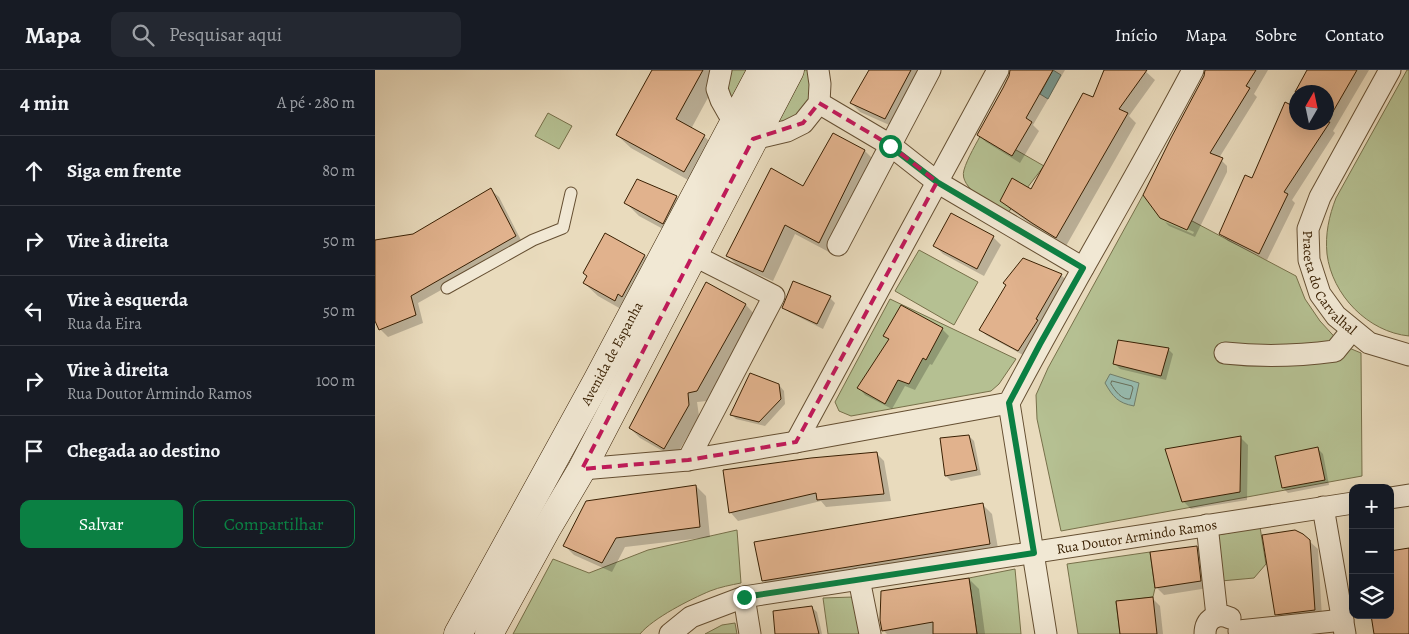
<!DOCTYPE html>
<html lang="pt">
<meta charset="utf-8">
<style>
:root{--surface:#171b24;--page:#242831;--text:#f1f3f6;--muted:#9ea1a6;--line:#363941;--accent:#0b8043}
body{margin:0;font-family:Alegreya,serif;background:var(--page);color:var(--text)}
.controls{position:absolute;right:15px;bottom:15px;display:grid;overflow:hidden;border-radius:10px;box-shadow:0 5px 20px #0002}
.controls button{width:45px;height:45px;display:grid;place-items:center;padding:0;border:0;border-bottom:1px solid var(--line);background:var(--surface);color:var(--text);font:25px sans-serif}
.compass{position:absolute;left:914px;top:15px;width:45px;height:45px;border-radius:50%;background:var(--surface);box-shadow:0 5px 20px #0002;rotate:9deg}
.stop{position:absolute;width:15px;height:15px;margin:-11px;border:4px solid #0b8043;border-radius:50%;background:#fff}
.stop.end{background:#0b8043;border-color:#fff;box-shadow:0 1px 5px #0008}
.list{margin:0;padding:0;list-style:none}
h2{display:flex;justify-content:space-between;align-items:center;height:65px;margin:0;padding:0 20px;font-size:21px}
h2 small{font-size:16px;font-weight:400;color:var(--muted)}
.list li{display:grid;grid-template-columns:32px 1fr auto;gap:15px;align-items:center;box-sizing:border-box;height:70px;padding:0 20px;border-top:1px solid var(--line)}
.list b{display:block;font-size:19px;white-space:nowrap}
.list p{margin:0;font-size:16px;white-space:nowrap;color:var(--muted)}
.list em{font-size:16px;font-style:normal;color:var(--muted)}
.actions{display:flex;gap:10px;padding:15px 20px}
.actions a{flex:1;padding:11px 0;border:1px solid var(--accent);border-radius:10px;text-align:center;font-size:18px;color:var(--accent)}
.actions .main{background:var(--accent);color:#fff}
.icon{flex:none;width:28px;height:28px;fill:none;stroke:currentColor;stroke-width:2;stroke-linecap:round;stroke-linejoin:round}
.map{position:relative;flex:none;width:1034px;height:564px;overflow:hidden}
header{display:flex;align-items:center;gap:30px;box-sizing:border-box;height:70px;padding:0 25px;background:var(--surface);border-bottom:1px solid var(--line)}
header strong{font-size:24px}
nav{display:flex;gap:28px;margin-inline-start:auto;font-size:18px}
.search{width:350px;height:45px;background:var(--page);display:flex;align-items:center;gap:12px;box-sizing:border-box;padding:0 18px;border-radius:10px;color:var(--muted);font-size:19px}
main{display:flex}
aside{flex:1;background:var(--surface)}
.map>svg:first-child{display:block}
.green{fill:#b5c092;stroke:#77704a}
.water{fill:#97bbaf;stroke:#717d6a}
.shadow{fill:#0003;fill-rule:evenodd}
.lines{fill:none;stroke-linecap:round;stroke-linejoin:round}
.shore{stroke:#686e59;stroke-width:1}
.building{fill:#e1b28d;stroke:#392003}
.service-casing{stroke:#654f32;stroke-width:13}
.minor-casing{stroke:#654f32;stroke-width:23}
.secondary-casing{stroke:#392003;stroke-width:29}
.service{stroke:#f1e8d4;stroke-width:11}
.minor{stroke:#f1e8d4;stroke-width:21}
.secondary{stroke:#f1e8d4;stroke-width:28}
.route{stroke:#0b8043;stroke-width:6}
.marked{fill:none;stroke:#c2185b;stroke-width:4;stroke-dasharray:10 6;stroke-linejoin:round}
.labels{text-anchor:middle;stroke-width:4;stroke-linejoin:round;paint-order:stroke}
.street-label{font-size:14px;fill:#392003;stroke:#f1e8d4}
</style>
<header>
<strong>Mapa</strong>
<div class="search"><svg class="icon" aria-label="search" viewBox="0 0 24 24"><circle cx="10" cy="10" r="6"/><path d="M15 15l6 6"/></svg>Pesquisar aqui</div>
<nav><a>Início</a><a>Mapa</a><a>Sobre</a><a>Contato</a></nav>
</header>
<main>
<aside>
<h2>4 min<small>A pé · 280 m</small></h2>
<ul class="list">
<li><svg class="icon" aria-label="ahead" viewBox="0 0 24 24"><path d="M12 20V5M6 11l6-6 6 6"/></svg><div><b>Siga em frente</b></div><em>80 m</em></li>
<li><svg class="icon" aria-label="right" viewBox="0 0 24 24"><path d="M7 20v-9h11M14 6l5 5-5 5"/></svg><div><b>Vire à direita</b></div><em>50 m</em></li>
<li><svg class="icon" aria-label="left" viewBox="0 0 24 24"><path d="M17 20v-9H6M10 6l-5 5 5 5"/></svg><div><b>Vire à esquerda</b><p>Rua da Eira</p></div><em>50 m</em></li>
<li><svg class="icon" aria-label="right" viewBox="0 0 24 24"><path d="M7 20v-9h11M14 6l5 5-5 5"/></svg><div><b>Vire à direita</b><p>Rua Doutor Armindo Ramos</p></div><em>100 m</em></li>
<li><svg class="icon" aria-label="arrive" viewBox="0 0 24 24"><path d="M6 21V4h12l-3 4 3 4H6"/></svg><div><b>Chegada ao destino</b></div></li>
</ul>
<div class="actions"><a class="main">Salvar</a><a>Compartilhar</a></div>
</aside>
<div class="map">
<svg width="1034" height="564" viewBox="0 0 1034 564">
<rect width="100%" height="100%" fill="#e9dbbd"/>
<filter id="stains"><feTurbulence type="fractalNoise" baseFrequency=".004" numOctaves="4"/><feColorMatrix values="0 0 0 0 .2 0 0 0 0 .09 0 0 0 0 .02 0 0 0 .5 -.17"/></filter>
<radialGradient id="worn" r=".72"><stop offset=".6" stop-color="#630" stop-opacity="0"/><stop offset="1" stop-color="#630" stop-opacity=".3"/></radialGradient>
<g class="green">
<polygon points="353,0 374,0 355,35 353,25"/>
<polygon points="428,0 435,0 437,25 427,44 397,58"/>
<path d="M 1032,0 L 1034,0 L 1034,266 C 993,262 957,225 952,184 C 950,164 954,146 961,128 Z"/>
<polygon points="173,43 197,56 184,79 160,66"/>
<path d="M 608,61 L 669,96 L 632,144 C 619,135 583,119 589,100 C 592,89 602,72 608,61 Z"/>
<polygon points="768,125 921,206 930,229 945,251 967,275 986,283 987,406 686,461 662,349 661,325 673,298"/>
<polygon points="544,180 603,212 579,255 520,221"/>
<polygon points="515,229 641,289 624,314 616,321 476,346 464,341 460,332"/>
<polygon points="885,457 891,494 879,508 846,511 843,465"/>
<path d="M 362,460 L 366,513 C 356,515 345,517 335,521 C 316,529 278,548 265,564 L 138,564 L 178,489 L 214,503 L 273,480 Z"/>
<polygon points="775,482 780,518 778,527 741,532 745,564 703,564 692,494"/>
<polygon points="640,499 646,564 602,564 594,508"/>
<polygon points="478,527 485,564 453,564 448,528"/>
<polygon points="360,553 362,564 330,564 347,555"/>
</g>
<g class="water">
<polygon points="678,0 686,5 673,29 665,24"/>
<path d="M 735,304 L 764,313 L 759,336 C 743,333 738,327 730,313 Z"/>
</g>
<g class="shadow">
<polygon points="278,0 348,0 316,59 329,66 342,79 322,115 256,78 242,65"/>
<polygon points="496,0 550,0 519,57 485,42 476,33"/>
<polygon points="637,0 690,0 658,55 664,61 645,93 611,72 603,65 635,6"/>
<polygon points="730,0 769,0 780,10 754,46 761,53 691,176 667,162 636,140 627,131 657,121 718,29"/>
<polygon points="832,0 893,0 879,24 882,27 844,88 852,96 852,102 820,167 794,156 790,152 818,164 819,162 787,148"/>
<path d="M 934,0 L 994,0 L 958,61 L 960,63 L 917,130 L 920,133 L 892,190 L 853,171 L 845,164 L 878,110 L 914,35 ZM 922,22 L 952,22 L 952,52 L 922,52 Z"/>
<polygon points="459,65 490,81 500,91 454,182 420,164 398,211 362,195 352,185 428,118"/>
<polygon points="263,110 302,127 315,141 301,166 264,146 251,133"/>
<polygon points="116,120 124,127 148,174 43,233 48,253 13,267 5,259 0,248 0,171 39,165"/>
<polygon points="230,164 270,186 283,199 253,243 223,226 209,213"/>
<polygon points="618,167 626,175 609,206 568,184 560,176"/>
<polygon points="686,205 691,210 648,285 611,265 606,260"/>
<polygon points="332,214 371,235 380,245 332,331 322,332 324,346 300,388 265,368 255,358"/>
<polygon points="455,228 460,233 448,259 414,242 409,237"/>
<polygon points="526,237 567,259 574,266 557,295 555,294 540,320 530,316 517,339 490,325 484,318 514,270 510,266"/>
<polygon points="793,279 798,284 791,310 745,299 740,294"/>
<polygon points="404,315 409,321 410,334 390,356 361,349 356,344"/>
<polygon points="594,366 599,371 606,405 576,411 571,406"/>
<polygon points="866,368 873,375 872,430 816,439 808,431"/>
<polygon points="943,379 948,384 954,415 913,423 908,418"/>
<polygon points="501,383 509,391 516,431 451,437 446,431 363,451 356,443 349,401"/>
<polygon points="321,416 331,426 335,467 250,477 237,502 199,485 189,475"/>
<polygon points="607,434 617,444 624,484 398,520 388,510"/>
<polygon points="934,471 943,479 947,548 909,552 901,544"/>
<polygon points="821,477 829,485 833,518 789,525 781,517"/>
<polygon points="594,509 604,519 610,564 512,564 508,560"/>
<polygon points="777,528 785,536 788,564 746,564"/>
<polygon points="436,537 442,542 447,564 402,564"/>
</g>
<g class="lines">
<path class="shore" d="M 737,311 L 757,316 L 758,318 L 755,329 C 747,330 740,321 736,314 Z"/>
</g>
<g class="building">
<polygon points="277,0 328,0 301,49 330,65 309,102 241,65"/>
<polygon points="494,0 536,0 510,49 475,33"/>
<polygon points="635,0 678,0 651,48 657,52 637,86 602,65 628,18 634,6"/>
<polygon points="729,0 772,0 744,39 753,43 681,168 657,153 625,131 637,108 656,119 708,23 718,27"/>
<polygon points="830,0 881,0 871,16 875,18 835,83 848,88 812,160 785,148 768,125 796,68 829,6"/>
<polygon points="932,0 982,0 952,52 952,22 920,22"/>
<polygon points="910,32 922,38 922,52 955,52 909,122 913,124 884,184 844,164 870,105 877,108"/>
<polygon points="458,63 490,80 444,173 410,155 388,202 351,186 396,98 428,116"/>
<polygon points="262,109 302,126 288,154 249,133"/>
<polygon points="116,118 141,166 36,226 41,245 4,260 0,251 0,170 38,164"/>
<polygon points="576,143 619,166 602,199 558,176"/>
<polygon points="230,163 270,185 247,227 243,224 240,231 208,213 212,206 208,203"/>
<polygon points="648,188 687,204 661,249 663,250 643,281 604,260 631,215 628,213"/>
<polygon points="418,211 456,226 442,254 407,238"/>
<polygon points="331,212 371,234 322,321 313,323 314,335 289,379 254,358"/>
<polygon points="526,235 568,258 551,290 548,288 534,314 523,310 510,334 482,318 514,269 508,266"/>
<polygon points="743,270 794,278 786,306 738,294"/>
<polygon points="375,303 404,314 406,329 384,352 355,345"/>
<polygon points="594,365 602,400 570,406 565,368"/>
<polygon points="866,366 865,422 807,432 790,379"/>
<polygon points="943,377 950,410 907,418 900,386"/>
<polygon points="502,382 509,424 442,430 441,423 354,443 348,400 436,388"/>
<polygon points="321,415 325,457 241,468 227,493 188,476 211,431"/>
<polygon points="608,433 615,474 387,511 379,472"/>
<polygon points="920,460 928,464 935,470 940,540 900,545 887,465"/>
<polygon points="822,476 826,511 780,518 775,482"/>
<polygon points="1034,478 1034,564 999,564 996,545 1015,545 1015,481"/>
<polygon points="594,508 602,564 558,564 558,552 507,561 505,550 506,521"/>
<polygon points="778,527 782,564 745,564 741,531"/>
<polygon points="437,536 444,564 400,564 398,541"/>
</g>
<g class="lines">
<defs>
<polyline id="service" points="72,218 158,170 188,158 196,123"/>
<g id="minor">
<polyline points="346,0 342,19 346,30 359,53"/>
<path id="s1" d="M 1015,0 L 945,127 L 933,159 L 934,190 L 945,224 L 961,246 L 994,273 L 1034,285"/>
<polyline points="444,33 515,75 562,112 708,198"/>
<polyline points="378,69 412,61 428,53 444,33 445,14 443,0"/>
<polyline points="463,175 555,0"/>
<path d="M 318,185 L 399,226 L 313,390 L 421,372 L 634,333 C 693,221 759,112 818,0"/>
<path d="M 850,283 C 887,287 923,286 960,281 L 977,260"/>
<polyline points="634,333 671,564"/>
<polyline points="421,372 623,0"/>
<polyline points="207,399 313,390"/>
<polyline points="1015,428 1034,425"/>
<polyline points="948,437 970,564"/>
<polyline points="832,455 842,546"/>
<polyline points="484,509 495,564"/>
<polyline points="369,527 375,564"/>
<polyline points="864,561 968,550"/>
<path id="s2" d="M 295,564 L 316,547 L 369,527 L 978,433"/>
<path d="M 830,564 C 830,549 842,542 855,548"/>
</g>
<g id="secondary">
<path id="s3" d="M 83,564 L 222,311 L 387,0"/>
<polyline points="114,564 171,460 207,399 415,0"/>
</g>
</defs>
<use href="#service" class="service-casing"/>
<use href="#minor" class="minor-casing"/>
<use href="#secondary" class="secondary-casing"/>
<use href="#service" class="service"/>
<use href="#minor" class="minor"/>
<use href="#secondary" class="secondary"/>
</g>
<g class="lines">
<polyline class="route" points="369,527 659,483 634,333 665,274 708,198 562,112 515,76"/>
</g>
<path class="marked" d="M 444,33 L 515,75 L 562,112 L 421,372 L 313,390 L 207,399 L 378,69 L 428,53 Z"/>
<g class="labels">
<g class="street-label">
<text dy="5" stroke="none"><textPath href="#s1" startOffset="239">Praceta do Carvalhal</textPath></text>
<text dy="5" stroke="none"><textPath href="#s3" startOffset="320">Avenida de Espanha</textPath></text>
<text dy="5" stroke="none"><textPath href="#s2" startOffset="481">Rua Doutor Armindo Ramos</textPath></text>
</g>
</g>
<rect width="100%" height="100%" filter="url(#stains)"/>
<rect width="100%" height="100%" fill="url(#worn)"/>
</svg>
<div class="controls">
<button>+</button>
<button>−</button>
<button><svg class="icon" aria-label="layers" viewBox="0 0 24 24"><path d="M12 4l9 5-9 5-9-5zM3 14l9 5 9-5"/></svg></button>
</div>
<svg class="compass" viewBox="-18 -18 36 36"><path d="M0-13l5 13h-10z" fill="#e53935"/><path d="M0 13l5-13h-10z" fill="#9ea1a6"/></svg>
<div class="stop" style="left:515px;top:76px"></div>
<div class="stop end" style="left:369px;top:527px"></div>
</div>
</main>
